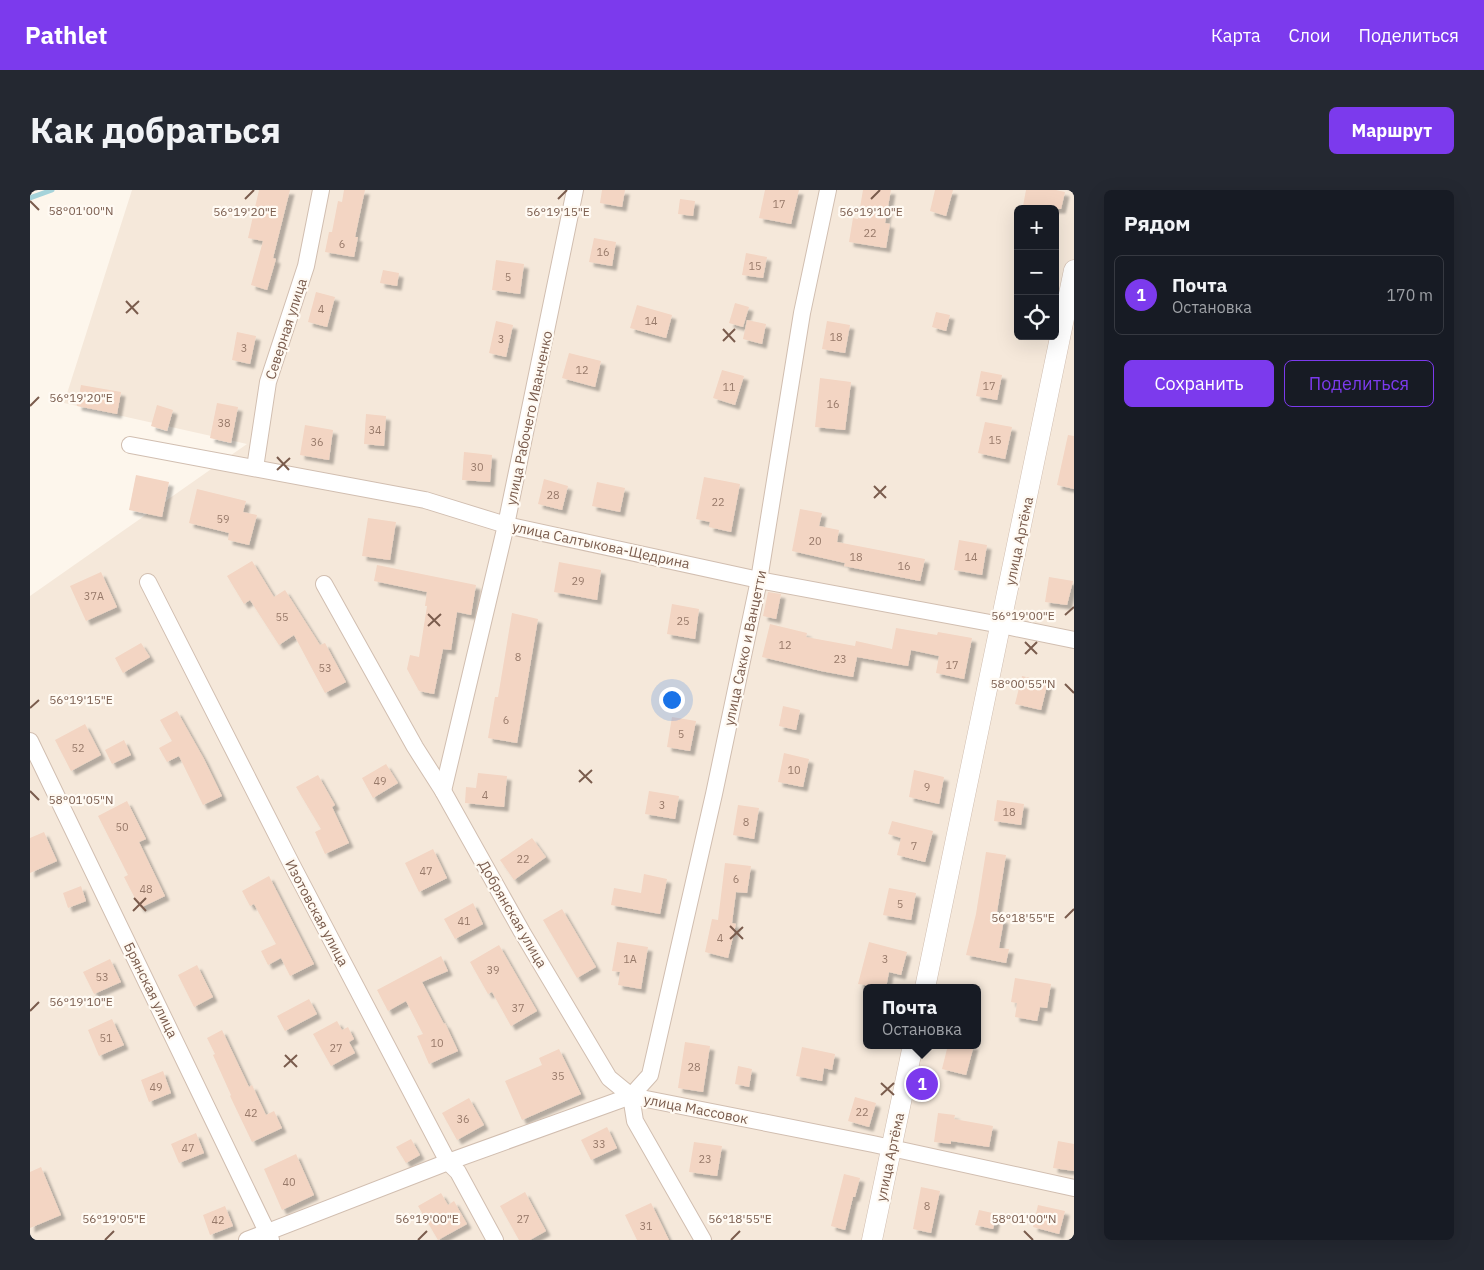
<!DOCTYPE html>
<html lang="ru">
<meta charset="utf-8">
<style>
:root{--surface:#171b24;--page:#242831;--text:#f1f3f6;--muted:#9ea1a6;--line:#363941;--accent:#7c3aed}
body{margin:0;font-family:"IBM Plex Sans",sans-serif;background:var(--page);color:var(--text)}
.controls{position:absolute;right:15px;top:15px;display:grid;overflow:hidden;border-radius:8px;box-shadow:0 5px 20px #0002}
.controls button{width:45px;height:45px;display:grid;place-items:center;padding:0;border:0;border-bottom:1px solid var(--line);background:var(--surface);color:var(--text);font:25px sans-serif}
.you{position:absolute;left:641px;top:509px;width:18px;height:18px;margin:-12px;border:4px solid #fff;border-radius:50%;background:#1a73e8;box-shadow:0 0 0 8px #1a73e833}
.badge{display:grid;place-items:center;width:32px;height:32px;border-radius:50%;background:var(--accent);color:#fff;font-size:16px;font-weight:700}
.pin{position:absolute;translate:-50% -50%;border:2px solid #fff;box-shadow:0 1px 5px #0006}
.popup{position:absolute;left:833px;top:794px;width:118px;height:65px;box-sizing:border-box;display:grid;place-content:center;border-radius:8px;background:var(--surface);filter:drop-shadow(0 1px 4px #0005);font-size:16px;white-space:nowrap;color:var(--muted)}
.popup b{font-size:19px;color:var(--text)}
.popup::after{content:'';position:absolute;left:50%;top:100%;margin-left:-10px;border:10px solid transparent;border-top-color:var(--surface)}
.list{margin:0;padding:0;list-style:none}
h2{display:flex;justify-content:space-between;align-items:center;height:65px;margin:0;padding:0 20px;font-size:21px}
h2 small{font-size:16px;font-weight:400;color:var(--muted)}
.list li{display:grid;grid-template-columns:32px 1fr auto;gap:15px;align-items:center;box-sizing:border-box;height:80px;margin:0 10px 10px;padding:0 10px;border:1px solid var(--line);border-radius:8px}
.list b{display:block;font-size:19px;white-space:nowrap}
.list p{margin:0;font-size:16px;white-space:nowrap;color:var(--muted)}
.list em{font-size:16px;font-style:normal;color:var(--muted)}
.actions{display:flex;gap:10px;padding:15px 20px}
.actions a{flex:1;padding:11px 0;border:1px solid var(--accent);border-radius:8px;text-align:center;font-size:18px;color:var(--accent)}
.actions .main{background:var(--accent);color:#fff}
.icon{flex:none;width:28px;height:28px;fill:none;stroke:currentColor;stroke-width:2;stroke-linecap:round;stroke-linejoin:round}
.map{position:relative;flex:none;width:1044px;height:1050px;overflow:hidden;border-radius:8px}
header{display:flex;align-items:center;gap:30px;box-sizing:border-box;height:70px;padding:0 25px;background:var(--accent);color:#fff}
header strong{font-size:24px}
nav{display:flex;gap:28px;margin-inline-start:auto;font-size:18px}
.intro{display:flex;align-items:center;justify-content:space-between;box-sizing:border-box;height:120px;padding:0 30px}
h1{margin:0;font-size:35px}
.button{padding:12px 22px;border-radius:8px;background:var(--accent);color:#fff;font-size:18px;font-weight:700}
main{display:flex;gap:30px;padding:0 30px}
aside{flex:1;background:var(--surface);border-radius:8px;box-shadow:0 5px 20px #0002}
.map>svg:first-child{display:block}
.residential{fill:#f5e8da;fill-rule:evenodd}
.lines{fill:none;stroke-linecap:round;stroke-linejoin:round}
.stream{stroke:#a5d3da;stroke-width:5}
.building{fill:#f3d5c3;filter:url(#shadow)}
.minor-casing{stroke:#d1beb0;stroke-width:18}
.tertiary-casing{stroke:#d1beb0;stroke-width:21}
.minor{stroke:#fff;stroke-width:16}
.tertiary{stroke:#fff;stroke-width:20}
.ticks{fill:none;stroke:#7a5c4d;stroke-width:2}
.labels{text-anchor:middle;stroke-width:4.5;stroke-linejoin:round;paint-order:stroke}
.number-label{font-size:11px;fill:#987a6a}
.street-label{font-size:14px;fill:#7a5c4d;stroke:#fffaf3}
.ticks-label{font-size:12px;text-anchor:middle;fill:#7a5c4d;stroke:#fffaf3;stroke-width:4.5;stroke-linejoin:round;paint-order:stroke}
</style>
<header>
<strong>Pathlet</strong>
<nav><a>Карта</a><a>Слои</a><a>Поделиться</a></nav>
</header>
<div class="intro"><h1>Как добраться</h1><a class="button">Маршрут</a></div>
<main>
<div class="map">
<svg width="1044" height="1050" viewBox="0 0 1044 1050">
<defs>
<filter id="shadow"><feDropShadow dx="4.5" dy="4.5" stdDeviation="1" flood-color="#0004"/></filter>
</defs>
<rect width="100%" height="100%" fill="#fdf6ec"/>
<path class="residential" d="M 102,0 L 1044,0 L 1044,1050 L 0,1050 L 0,406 L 217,254 L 34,213 ZM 988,19 L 1025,19 L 1025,146 L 988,146 ZM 837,798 L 947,798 L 947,855 L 837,855 Z"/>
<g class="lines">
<polyline class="stream" points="0,8 22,0"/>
</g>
<g class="building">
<polygon points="229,0 260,0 243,68 246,69 237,100 221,95 233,51 218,48"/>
<polygon points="314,0 335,0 325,47 328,47 324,67 295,62 299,42 302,42 308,11 312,12"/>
<polygon points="572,0 595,0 592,17 570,13"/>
<polygon points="735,0 769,0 761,34 729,28"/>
<polygon points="833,0 861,0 855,33 860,34 856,58 819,52 823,28 828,29"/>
<polygon points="905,0 923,0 916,26 900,21"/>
<polygon points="996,0 1026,0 1035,2 1031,19 1006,19 993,16"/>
<polygon points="650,9 665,11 663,26 648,24"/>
<polygon points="564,48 586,52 582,76 559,72"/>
<polygon points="716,63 737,67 733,88 712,85"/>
<polygon points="466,70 494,74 490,104 462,100"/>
<polygon points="353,80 369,83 367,96 350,93"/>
<polygon points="286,102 305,107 297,137 278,132"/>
<polygon points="705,113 719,117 713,137 699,133"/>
<polygon points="607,115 642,125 636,148 600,138"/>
<polygon points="906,122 920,125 916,141 902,137"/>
<polygon points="717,130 736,134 732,154 713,149"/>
<polygon points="466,131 483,135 476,167 459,163"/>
<polygon points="797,131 820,135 815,163 792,159"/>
<polygon points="207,142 226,146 220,174 202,170"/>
<polygon points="539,163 571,171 565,197 532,188"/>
<polygon points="692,180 714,186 705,215 683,208"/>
<polygon points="951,181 972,185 967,210 946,206"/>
<polygon points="790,188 821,192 815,240 785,237"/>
<polygon points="51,195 91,202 87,224 47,216"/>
<polygon points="187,213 208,217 201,253 180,248"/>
<polygon points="127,215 143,220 137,241 121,236"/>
<polygon points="336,224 356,226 354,256 334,254"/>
<polygon points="955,232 982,237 975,269 948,263"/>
<polygon points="275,235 303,240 299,270 270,265"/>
<polygon points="1038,245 1044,246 1044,299 1027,295"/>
<polygon points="434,262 462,265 460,292 432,290"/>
<polygon points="106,285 139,292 132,327 99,320"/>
<polygon points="674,287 710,294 701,342 679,337 680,332 666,329"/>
<polygon points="514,289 538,296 532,320 508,314"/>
<polygon points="567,292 595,298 590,322 562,316"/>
<polygon points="167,299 216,311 213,322 227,325 219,355 198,350 199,343 159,333"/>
<polygon points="770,319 792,323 789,336 809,340 807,352 895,369 890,391 814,376 815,373 762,361"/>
<polygon points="338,328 366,332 360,370 332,366"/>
<polygon points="929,350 957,355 952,385 924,380"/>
<polygon points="222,371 244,407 255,400 290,455 295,453 316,492 295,503 264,445 249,455 220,410 214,414 197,386"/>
<polygon points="529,372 571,380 567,410 524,402"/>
<polygon points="347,375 446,395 441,425 427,422 421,460 413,459 404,504 389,501 377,479 380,465 389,467 397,416 395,416 397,402 344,391"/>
<polygon points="71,382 87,417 56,431 40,396"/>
<polygon points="1019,387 1043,391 1037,415 1015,412"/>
<polygon points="738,402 751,404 746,429 733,426"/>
<polygon points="642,414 669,419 665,449 637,444"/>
<polygon points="482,423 508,429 487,553 458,548 465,507 468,507"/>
<polygon points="740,434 777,443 776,447 825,456 826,451 862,459 866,438 907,445 908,442 942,448 934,489 906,483 909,466 881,460 878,476 827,467 823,487 791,481 732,467"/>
<polygon points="111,453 120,467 93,483 85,468"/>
<polygon points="992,486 1018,492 1011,520 985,514"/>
<polygon points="753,516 770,520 766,540 749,536"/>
<polygon points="147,521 174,569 192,606 173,615 149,566 137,572 129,558 142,551 130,530"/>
<polygon points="642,527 666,531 660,561 637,557"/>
<polygon points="55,534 71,565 41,581 25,550"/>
<polygon points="94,550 101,565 82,574 75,560"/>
<polygon points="754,563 779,569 773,597 748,592"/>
<polygon points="356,574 368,593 343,608 332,588"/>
<polygon points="884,580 914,587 909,614 879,607"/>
<polygon points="448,583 477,586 474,617 435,613 436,597 446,598"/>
<polygon points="288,585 305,615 302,617 319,653 295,664 285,642 291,639 266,597"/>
<polygon points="619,601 649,606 645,629 615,624"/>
<polygon points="967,610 994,614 991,635 964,631"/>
<polygon points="97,611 116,649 109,652 135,706 110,718 94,687 98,685 68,626"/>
<polygon points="708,615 729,618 724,649 703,645"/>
<polygon points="862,631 903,641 895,672 867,665 871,648 858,644"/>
<polygon points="14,642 27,671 0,683 0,648"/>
<polygon points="502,648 516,667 484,690 470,670"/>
<polygon points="403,659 417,688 389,702 375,673"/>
<polygon points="956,662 976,665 966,728 974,729 969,758 979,759 976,773 936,765 946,724"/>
<polygon points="695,673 721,676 717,703 706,702 702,733 706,734 698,768 675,762 682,729 688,730"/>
<polygon points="614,684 637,689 630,724 581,715 584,698 611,703"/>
<polygon points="239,686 284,774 260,786 251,768 238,775 231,761 246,754 224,714 220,716 212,701"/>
<polygon points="51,696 56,711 38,718 33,703"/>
<polygon points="859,698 886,703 881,730 853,725"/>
<polygon points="443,713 453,734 425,749 414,729"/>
<polygon points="532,719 566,777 547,788 513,730"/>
<polygon points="587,752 618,757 611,799 588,795 590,782 582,781"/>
<polygon points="839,752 877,762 871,785 859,782 856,798 828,794"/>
<polygon points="469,755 507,821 481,836 462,802 458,804 440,772"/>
<polygon points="411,766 418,781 392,792 414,834 415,833 428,861 399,874 387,846 393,844 376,811 358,821 347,800"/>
<polygon points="80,769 91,792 64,804 53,782"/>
<polygon points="167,775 183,807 164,817 148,785"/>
<polygon points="985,788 1021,794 1017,818 1010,817 1007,831 985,827 987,813 981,812"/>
<polygon points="279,809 287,824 255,841 247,826"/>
<polygon points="82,829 94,855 69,866 58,840"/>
<polygon points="307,831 312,840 318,837 324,849 319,852 325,863 301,876 283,844"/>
<polygon points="192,840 219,897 222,895 236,925 244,921 252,938 222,952 200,906 201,905 183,865 185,864 177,848"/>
<polygon points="655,852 680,856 673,902 648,898"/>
<polygon points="918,855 944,855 936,885 912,879"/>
<polygon points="772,857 805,864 802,880 794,878 792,891 766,886"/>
<polygon points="529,859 551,904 492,930 475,891 512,875 509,868"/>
<polygon points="708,876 722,879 719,897 705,894"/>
<polygon points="133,881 141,903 119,912 111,890"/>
<polygon points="825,907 846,913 839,937 818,931"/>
<polygon points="439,908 454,935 427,950 412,923"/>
<polygon points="908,923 925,925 924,929 963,936 959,957 921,951 921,954 904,952"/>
<polygon points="577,937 587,958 561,970 551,950"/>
<polygon points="166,943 174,963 149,973 141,954"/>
<polygon points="381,949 390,965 376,973 366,957"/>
<polygon points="1028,951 1044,954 1044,981 1023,978"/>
<polygon points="664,952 692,956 687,986 659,982"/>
<polygon points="266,964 284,1005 252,1020 234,979"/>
<polygon points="11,977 31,1025 0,1038 0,982"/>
<polygon points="814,984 830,988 825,1007 823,1007 815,1040 801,1036"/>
<polygon points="891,997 910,1001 901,1043 883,1039"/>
<polygon points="495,1002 516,1041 500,1050 489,1050 470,1016"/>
<polygon points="411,1003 418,1015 424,1011 437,1034 408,1050 388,1016"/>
<polygon points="621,1013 639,1050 607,1050 595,1025"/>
<polygon points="1008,1015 1035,1021 1029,1044 1003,1037"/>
<polygon points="195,1016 203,1036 180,1045 173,1025"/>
<polygon points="949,1020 967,1024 963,1039 945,1035"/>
</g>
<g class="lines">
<defs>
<g id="minor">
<polyline points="100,255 395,310 476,335 729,390 971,435 1044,450"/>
<polyline points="225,278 238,192 276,76 291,0"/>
<polyline points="118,392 262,675 418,972 428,982 465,1050"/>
<polyline points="294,394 385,557 413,601 492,742 579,888 601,906 605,931 673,1050"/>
<polyline points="0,551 241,1050"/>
<polyline points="413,601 476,335 545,0"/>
<polyline points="601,906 620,885 684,604 729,390 772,123 798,0"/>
<polyline points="217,1050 418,972 601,906 843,954 1044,998"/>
</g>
<g id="tertiary">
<polyline points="895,798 1044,80"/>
<polyline points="842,1050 883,855"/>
</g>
</defs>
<use href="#minor" class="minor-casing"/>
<use href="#tertiary" class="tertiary-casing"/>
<use href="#minor" class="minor"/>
<use href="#tertiary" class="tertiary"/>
</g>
<path class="ticks" d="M 215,9 L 224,0M 528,9 L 537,0M 841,9 L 850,0M 0,11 L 9,20M 96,111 L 108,124M 96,123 L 109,111M 693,139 L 705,152M 693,151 L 705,139M 0,216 L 9,207M 247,267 L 259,280M 247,280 L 260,268M 844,296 L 856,308M 844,308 L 856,296M 398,424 L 410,436M 1035,425 L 1044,417M 398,436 L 411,424M 995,452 L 1007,464M 995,464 L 1007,452M 1035,494 L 1044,503M 0,518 L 9,510M 549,580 L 562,593M 549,592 L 562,580M 0,601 L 9,610M 104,708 L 116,721M 103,721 L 116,708M 1035,728 L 1044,719M 700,736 L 713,749M 700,749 L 713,737M 0,821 L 9,812M 255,865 L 267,877M 254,877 L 267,865M 851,893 L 864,905M 851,905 L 864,893M 994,1041 L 1003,1050M 75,1050 L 84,1041M 388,1050 L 397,1041M 701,1050 L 710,1041"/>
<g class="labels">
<g class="number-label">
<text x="749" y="18">17</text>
<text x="840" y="47">22</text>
<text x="312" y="58">6</text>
<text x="573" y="66">16</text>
<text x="725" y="80">15</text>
<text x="478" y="91">5</text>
<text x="291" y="123">4</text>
<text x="621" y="135">14</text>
<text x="806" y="151">18</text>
<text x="471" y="153">3</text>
<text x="214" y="162">3</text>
<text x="552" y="184">12</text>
<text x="959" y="200">17</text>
<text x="699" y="201">11</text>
<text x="803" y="218">16</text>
<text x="194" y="237">38</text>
<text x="345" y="244">34</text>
<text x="965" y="254">15</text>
<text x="287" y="256">36</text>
<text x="447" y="281">30</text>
<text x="523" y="309">28</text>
<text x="688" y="316">22</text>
<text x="193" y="333">59</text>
<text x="785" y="355">20</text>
<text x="826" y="371">18</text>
<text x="941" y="371">14</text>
<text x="874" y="380">16</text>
<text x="548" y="395">29</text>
<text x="64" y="410">37А</text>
<text x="252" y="431">55</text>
<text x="653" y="435">25</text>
<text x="755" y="459">12</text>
<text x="488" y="471">8</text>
<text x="810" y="473">23</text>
<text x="922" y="479">17</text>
<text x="295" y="482">53</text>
<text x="476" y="534">6</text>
<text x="651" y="548">5</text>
<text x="48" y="562">52</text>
<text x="764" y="584">10</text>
<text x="350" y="595">49</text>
<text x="897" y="601">9</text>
<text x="455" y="609">4</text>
<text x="632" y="619">3</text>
<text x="979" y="626">18</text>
<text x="716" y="636">8</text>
<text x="92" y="641">50</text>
<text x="884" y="660">7</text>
<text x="493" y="673">22</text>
<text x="396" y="685">47</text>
<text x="706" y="693">6</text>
<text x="116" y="703">48</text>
<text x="870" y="718">5</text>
<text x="434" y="735">41</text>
<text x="690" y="752">4</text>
<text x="600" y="773">1А</text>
<text x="855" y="773">3</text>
<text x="463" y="784">39</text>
<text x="72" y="791">53</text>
<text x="488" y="822">37</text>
<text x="76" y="852">51</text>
<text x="407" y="857">10</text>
<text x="306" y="862">27</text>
<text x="664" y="881">28</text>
<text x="528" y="890">35</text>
<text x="126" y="901">49</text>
<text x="832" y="926">22</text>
<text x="221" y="927">42</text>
<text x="433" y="933">36</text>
<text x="569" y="958">33</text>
<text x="158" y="962">47</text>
<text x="675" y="973">23</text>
<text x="259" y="996">40</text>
<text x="897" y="1020">8</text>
<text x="493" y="1033">27</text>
<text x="188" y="1034">42</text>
<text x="616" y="1040">31</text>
</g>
<g class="street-label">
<text transform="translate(256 139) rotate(-72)" y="5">Северная улица</text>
<text transform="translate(499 228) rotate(-78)" y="5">улица Рабочего Иванченко</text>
<text transform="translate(989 351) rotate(-78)" y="5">улица Артёма</text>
<text transform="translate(571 355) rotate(12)" y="5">улица Салтыкова-Щедрина</text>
<text transform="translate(715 458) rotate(-78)" y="5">улица Сакко и Ванцетти</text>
<text transform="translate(287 723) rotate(62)" y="5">Изотовская улица</text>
<text transform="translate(483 724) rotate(60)" y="5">Добрянская улица</text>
<text transform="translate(121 800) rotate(64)" y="5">Брянская улица</text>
<text transform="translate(666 919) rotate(11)" y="5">улица Массовок</text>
<text transform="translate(860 967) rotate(-78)" y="5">улица Артёма</text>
</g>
</g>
<g class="ticks-label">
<text x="51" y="25">58°01'00"N</text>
<text x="215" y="26">56°19'20"E</text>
<text x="528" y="26">56°19'15"E</text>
<text x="841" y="26">56°19'10"E</text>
<text x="51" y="212">56°19'20"E</text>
<text x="993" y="430">56°19'00"E</text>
<text x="993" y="498">58°00'55"N</text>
<text x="51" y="514">56°19'15"E</text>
<text x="51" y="614">58°01'05"N</text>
<text x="993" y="732">56°18'55"E</text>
<text x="51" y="816">56°19'10"E</text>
<text x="994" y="1033">58°01'00"N</text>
<text x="84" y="1033">56°19'05"E</text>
<text x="397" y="1033">56°19'00"E</text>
<text x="710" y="1033">56°18'55"E</text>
</g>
</svg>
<div class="controls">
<button>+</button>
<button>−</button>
<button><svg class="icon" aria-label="locate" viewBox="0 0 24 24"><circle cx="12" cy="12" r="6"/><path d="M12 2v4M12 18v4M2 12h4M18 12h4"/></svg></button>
</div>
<div class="you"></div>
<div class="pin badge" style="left:892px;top:894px">1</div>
<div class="popup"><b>Почта</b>Остановка</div>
</div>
<aside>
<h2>Рядом<small></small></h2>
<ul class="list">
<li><span class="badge">1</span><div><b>Почта</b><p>Остановка</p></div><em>170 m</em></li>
</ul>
<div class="actions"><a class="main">Сохранить</a><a>Поделиться</a></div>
</aside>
</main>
